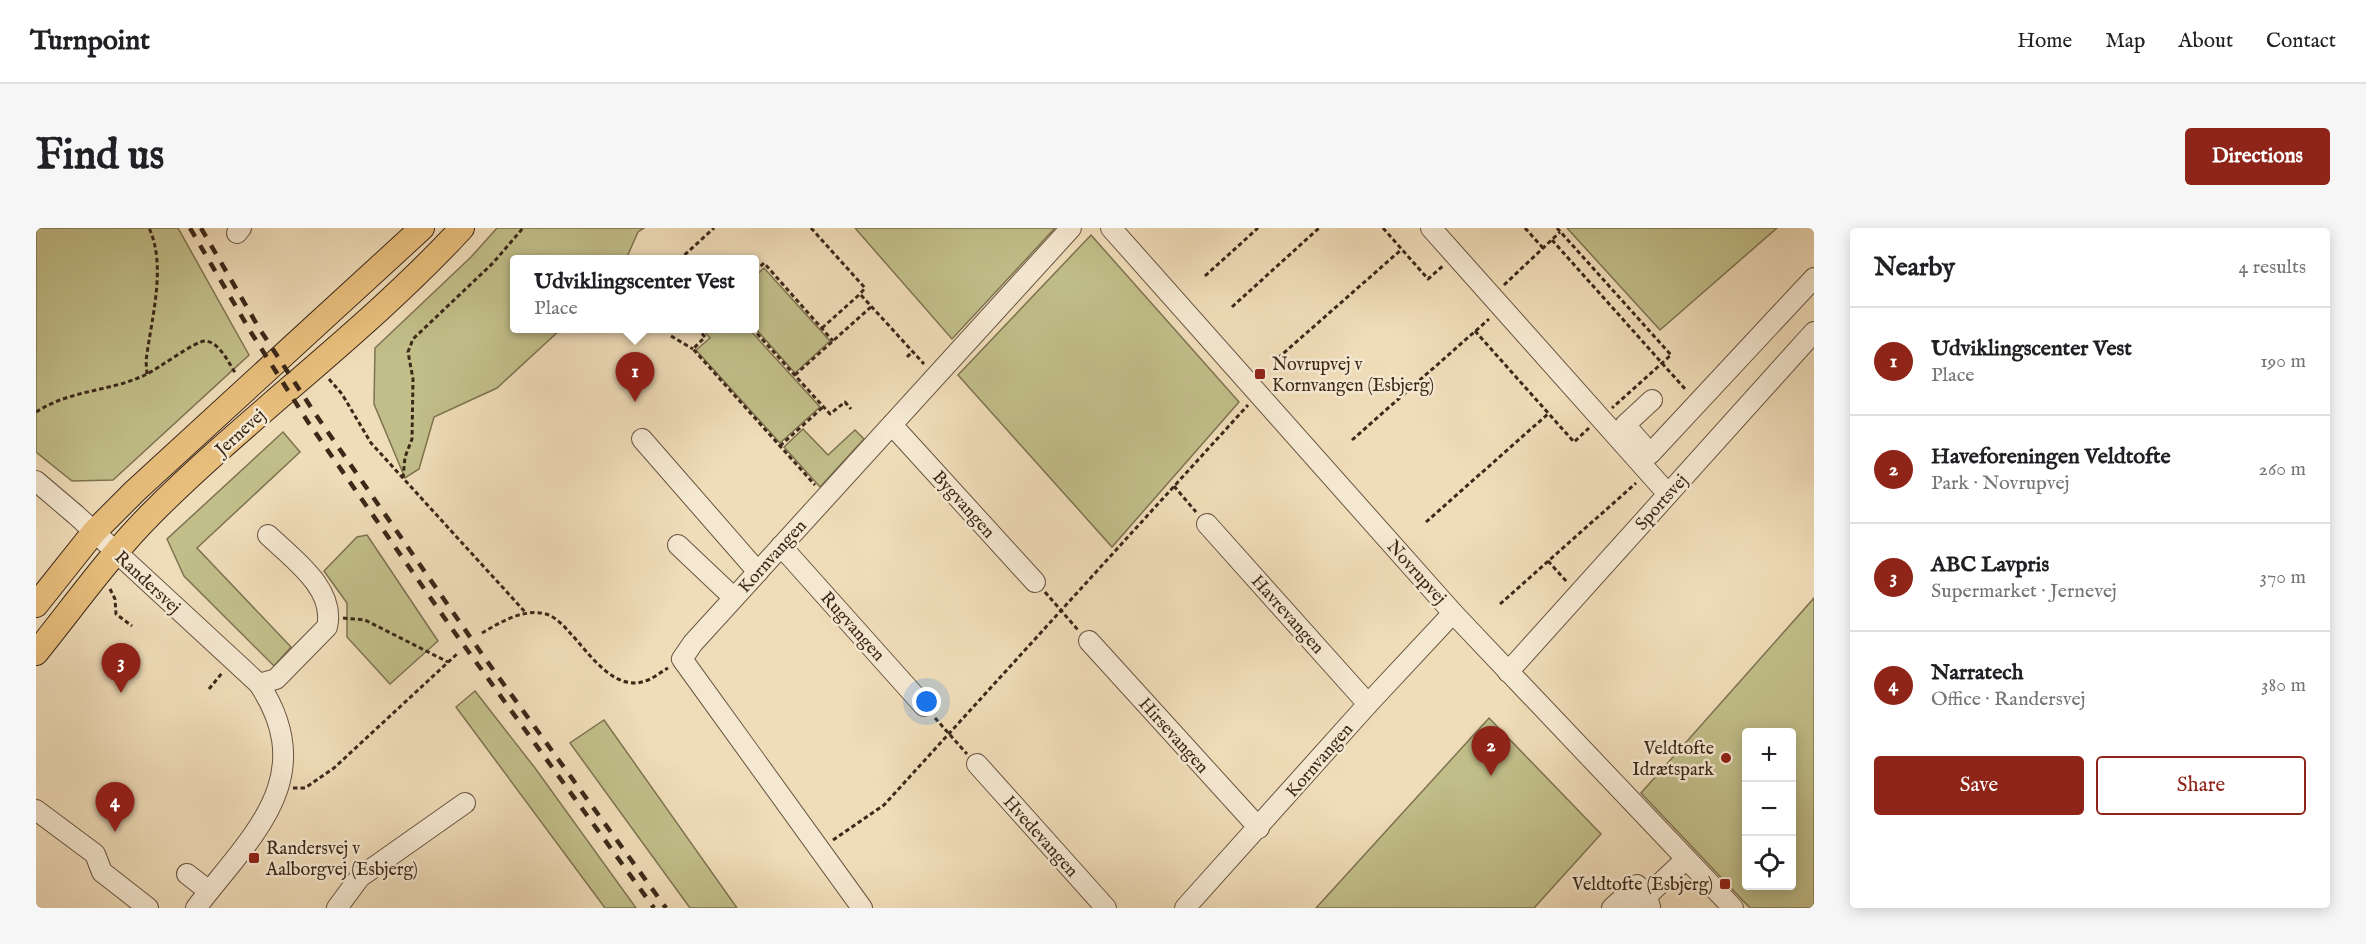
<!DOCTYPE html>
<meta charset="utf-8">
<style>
:root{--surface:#fff;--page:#f6f6f6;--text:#202124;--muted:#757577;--line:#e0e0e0;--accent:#8f2418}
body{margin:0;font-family:"IM FELL English",serif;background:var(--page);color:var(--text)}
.controls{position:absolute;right:18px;bottom:18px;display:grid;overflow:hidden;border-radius:6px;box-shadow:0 3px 15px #0003}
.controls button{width:54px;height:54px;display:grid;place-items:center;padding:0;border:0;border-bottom:2px solid var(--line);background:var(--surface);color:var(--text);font:30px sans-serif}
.you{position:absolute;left:891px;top:474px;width:21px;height:21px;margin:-15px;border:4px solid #fff;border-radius:50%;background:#1a73e8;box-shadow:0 0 0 9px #1a73e833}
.badge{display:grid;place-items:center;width:39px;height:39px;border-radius:50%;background:var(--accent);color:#fff;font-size:20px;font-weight:700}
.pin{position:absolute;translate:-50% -50px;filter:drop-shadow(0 2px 3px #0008)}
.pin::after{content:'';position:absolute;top:32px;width:21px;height:18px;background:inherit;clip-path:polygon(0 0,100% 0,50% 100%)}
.popup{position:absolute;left:474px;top:27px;width:249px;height:78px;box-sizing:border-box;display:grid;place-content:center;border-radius:6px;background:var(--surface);filter:drop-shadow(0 2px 4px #0005);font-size:20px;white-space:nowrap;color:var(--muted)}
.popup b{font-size:22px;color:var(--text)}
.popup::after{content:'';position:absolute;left:50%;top:100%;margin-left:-12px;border:12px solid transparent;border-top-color:var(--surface)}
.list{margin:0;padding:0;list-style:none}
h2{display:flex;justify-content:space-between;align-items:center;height:78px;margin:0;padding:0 24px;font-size:26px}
h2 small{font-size:20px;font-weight:400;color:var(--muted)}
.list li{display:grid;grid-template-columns:39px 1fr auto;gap:18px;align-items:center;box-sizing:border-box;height:108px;padding:0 24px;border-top:2px solid var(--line)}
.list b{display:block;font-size:22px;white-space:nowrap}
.list p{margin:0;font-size:20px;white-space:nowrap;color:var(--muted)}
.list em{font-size:20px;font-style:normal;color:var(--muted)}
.actions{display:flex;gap:12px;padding:18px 24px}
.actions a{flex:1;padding:14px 0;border:2px solid var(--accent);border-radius:6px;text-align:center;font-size:21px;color:var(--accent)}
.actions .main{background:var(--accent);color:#fff}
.icon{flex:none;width:33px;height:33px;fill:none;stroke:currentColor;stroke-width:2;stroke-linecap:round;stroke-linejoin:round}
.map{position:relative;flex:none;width:1778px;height:680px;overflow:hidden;border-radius:6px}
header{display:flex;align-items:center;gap:36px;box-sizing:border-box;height:84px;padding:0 30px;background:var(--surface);border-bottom:2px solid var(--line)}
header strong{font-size:28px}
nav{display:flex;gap:33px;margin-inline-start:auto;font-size:21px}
.intro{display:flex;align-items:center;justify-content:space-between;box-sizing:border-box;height:144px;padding:0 36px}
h1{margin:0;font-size:42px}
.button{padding:15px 27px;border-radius:6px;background:var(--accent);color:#fff;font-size:21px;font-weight:700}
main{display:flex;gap:36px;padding:0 36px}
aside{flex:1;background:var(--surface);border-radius:6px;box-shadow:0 3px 15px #0003}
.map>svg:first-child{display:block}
.green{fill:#c1be89;stroke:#7e7351;stroke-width:1.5;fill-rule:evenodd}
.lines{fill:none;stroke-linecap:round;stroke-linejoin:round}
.minor-casing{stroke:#695541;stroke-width:22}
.major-casing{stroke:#3c2819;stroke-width:26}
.path{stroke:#3c2819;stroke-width:3;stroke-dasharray:4.5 3;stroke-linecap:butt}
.minor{stroke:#f5e8d1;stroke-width:20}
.major{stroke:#e8be7c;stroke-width:24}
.rail{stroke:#3c2819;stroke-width:4.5;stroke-dasharray:10 10;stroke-linecap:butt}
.poi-dot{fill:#8f2418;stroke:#f5e8d1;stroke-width:2}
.labels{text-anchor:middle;stroke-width:5;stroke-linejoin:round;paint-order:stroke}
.poi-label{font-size:18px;fill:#3c2819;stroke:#f5e8d1;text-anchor:start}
.street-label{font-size:18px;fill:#3c2819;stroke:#f5e8d1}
</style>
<header>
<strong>Turnpoint</strong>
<nav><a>Home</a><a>Map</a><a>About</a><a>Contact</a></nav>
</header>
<div class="intro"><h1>Find us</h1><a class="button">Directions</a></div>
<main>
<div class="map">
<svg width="1778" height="680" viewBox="0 0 1778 680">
<rect width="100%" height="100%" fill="#efdcb8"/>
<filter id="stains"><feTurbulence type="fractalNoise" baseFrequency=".00333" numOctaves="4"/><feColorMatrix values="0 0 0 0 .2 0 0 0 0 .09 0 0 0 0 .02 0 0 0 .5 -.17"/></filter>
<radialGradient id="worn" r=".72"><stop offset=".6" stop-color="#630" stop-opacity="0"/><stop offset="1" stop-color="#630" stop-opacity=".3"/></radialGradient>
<g class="green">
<polygon points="0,0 142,0 213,127 77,252 36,253 0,224"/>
<polygon points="461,0 608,0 602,4 590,31 479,32 479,100 525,101 461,160 398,189 383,241 369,250 338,176 339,120 435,29"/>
<polygon points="819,0 1019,0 916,111"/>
<polygon points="1531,0 1741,0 1624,102"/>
<polygon points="1055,7 1203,174 1076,319 922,147"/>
<polygon points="728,40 794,113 759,145 719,100 719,48"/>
<polygon points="666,101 713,101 784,179 744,215 660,122 674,110"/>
<polygon points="767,201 792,227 819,202 828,211 784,259 748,219"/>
<polygon points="247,204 264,224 161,320 255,419 238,438 148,348 131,311"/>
<polygon points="331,307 402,413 354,456 311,409 311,375 288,343 321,309"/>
<path d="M 1778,370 L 1778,680 L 1714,680 L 1605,565 ZM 1710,505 L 1756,505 L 1756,658 L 1710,658 Z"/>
<polygon points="439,463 499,540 600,680 569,680 420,479"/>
<polygon points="1453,490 1565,606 1498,680 1280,680"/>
<polygon points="568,492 701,680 654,680 534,515"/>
</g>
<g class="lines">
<defs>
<g id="minor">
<polyline points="1075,0 1417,385 1697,680"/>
<polyline points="1395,0 1632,266"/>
<polyline points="201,5 205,0"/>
<polyline points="856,197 999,354"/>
<polyline points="606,211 722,344"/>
<polyline points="1606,216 1589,197 1616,172"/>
<polyline points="1614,226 1778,50"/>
<path d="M 0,253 L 40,287 L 223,456 C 285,550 215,608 160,680"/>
<polyline points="1171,296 1332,476"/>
<polyline points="642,317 698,370"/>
<polyline points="745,318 888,478"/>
<polyline points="1053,413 1223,600"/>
<polyline points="1472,444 1778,104"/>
<path d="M 223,456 L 240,451 L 291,399 C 300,361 257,331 232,307"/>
<polyline points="941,536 1070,680"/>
<polyline points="0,582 59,626 66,644 112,680"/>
<polyline points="151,646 173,663"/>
<polyline points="301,680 324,649 429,575"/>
<polyline points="826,680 646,431 657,415 1035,0"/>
<polyline points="1149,680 1332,476 1417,385"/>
<polyline points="1576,680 1601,657 1611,668 1614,679"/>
<polyline points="1598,680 1649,632"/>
</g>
<g id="major">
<polyline points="0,377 58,304 99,263 386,0"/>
<path d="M 0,425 C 38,378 73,328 116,285 C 215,186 331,103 426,0"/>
</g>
</defs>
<use href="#minor" class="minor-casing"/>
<use href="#major" class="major-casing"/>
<g class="path">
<polyline points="775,0 829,60 824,66 888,136"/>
<polyline points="1347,0 1392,51 1408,37"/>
<polyline points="1489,0 1507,20"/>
<polyline points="1521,0 1635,127 1576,180"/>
<polyline points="1516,12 1650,162"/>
<polyline points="643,32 678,0"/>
<polyline points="719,43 728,35 797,113"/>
<polyline points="1169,48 1222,0"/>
<polyline points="1468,57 1524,4"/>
<polyline points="1196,79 1283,0"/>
<polyline points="661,100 669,109 657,121 779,257"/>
<polyline points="716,100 794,186 809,174 815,181"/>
<polyline points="786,100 824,66"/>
<polyline points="1439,103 1538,214 1553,200"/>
<polyline points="635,108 657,121"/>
<polyline points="871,129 876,124"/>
<polyline points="1242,130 1366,21"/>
<path d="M 111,146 L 110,133 C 115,92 131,38 113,0"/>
<polyline points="759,147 835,79"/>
<polyline points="293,151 306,166 335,215 490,385"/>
<path d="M 0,184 C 36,161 73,164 109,147 C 122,141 159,113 169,113 C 184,114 193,136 200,146"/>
<polyline points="1316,212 1453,91"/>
<polyline points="744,218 787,179"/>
<polyline points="367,250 369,229 376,211 377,151 372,124 377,111 457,35 487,0"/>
<polyline points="1138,258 1160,284"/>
<polyline points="1390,294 1513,185"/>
<polyline points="1512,333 1531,354"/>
<polyline points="74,361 79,371 80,386 96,398"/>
<polyline points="1009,364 1042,402"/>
<polyline points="1464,376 1600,255"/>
<polyline points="307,390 329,392 412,434"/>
<path d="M 446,405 C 465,394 487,380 510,386 C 520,389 529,399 535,406 C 554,426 579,466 612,452 C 619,449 625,444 632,440"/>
<polyline points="173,461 186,445"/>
<polyline points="899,490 931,526"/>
<polyline points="257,560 269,560 298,540 422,425"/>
<polyline points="797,612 848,577 1212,177"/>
</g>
<use href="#minor" class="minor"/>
<use href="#major" class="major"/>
<g class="rail">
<polyline points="154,0 216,106 272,194 419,405 618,680"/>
<polyline points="165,0 223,100 280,187 448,429 630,680"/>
</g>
</g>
<g class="poi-dot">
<rect x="1218" y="140" width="12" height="12" rx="3"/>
<circle cx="1690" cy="530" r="6"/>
<rect x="212" y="624" width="12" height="12" rx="3"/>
<rect x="1683" y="650" width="12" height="12" rx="3"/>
</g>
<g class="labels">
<g class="poi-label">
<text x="1236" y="142">Novrupvej v<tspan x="1236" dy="21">Kornvangen (Esbjerg)</tspan></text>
<text x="1678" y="526" text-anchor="end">Veldtofte<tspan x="1678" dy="21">Idrætspark</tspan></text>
<text x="230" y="626">Randersvej v<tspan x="230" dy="21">Aalborgvej (Esbjerg)</tspan></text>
<text x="1677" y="662" text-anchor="end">Veldtofte (Esbjerg)</text>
</g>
<g class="street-label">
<text transform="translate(204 204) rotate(-42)" y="6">Jernevej</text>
<text transform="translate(1625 274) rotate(-48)" y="6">Sportsvej</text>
<text transform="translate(928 276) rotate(48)" y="6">Bygvangen</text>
<text transform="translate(736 328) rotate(-48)" y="6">Kornvangen</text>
<text transform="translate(1381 344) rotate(48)" y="6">Novrupvej</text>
<text transform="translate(112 354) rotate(43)" y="6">Randersvej</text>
<text transform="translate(1252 386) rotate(48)" y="6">Havrevangen</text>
<text transform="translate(817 398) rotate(48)" y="6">Rugvangen</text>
<text transform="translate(1138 507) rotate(48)" y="6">Hirsevangen</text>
<text transform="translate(1283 532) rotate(-49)" y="6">Kornvangen</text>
<text transform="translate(1005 608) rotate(48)" y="6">Hvedevangen</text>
</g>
</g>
<rect width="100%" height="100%" filter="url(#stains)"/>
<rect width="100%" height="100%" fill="url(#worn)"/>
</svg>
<div class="controls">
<button>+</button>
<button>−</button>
<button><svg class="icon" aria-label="locate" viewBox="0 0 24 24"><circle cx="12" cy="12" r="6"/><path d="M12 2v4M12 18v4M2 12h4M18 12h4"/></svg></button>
</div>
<div class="you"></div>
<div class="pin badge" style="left:599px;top:174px">1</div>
<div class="popup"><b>Udviklingscenter Vest</b>Place</div>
<div class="pin badge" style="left:1455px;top:548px">2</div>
<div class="pin badge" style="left:85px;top:465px">3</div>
<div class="pin badge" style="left:79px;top:604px">4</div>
</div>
<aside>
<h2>Nearby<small>4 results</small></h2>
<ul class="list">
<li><span class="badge">1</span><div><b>Udviklingscenter Vest</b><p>Place</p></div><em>190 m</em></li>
<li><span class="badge">2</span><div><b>Haveforeningen Veldtofte</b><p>Park · Novrupvej</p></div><em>260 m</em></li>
<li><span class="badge">3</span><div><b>ABC Lavpris</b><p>Supermarket · Jernevej</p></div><em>370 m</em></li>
<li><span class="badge">4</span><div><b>Narratech</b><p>Office · Randersvej</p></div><em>380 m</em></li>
</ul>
<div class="actions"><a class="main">Save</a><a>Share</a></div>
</aside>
</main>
